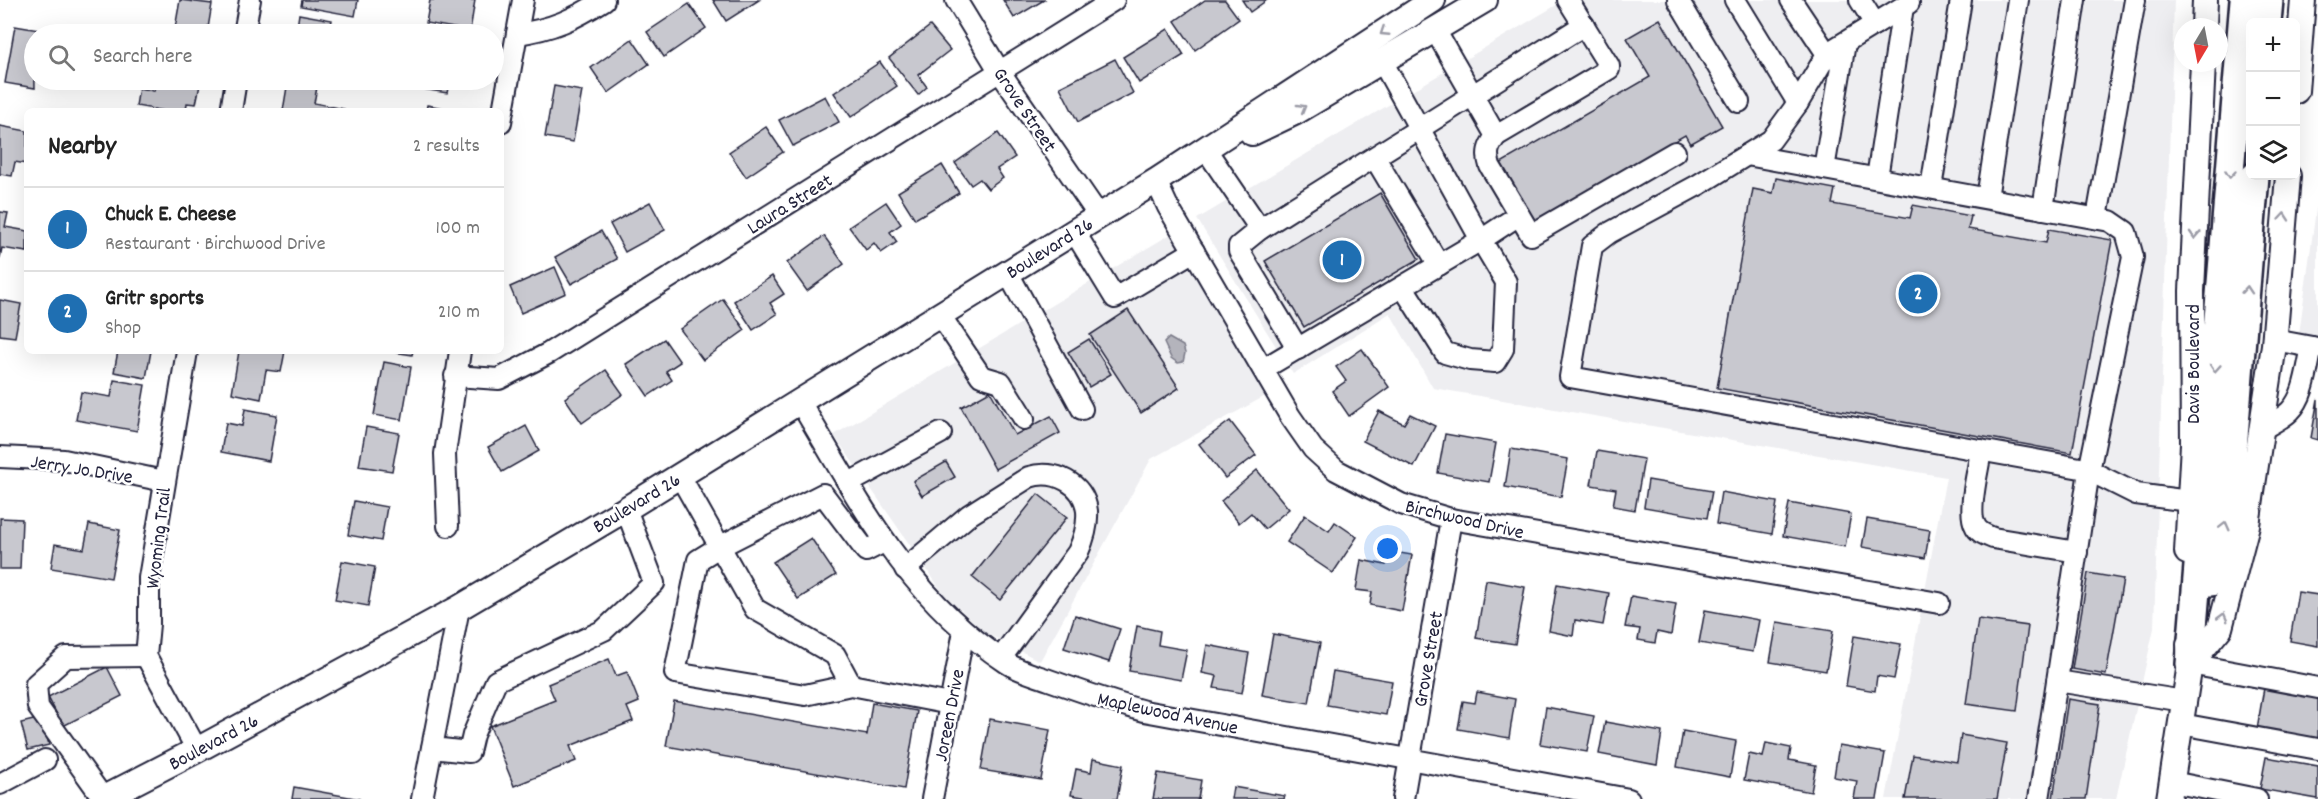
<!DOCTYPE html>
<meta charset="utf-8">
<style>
:root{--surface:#fff;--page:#f6f6f6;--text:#222;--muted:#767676;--line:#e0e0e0;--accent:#1f6fb2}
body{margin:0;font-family:Dekko,sans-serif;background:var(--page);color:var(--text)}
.controls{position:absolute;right:18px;top:18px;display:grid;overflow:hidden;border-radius:9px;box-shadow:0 6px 24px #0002}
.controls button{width:54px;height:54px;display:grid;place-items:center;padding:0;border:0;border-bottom:2px solid var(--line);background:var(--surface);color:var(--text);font:30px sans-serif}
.compass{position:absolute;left:2174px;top:18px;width:54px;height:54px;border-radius:50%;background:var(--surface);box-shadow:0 6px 24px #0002;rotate:190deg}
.you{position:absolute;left:1388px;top:549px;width:21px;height:21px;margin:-15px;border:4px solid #fff;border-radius:50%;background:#1a73e8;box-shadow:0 0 0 9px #1a73e833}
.badge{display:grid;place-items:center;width:39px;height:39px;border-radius:50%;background:var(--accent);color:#fff;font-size:20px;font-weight:700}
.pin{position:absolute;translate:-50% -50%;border:3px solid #fff;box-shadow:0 2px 6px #0006}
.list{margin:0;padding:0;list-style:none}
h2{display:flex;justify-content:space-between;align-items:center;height:78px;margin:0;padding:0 24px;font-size:26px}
h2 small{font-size:20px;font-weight:400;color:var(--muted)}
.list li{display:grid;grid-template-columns:39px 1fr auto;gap:18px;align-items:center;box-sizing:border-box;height:84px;padding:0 24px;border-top:2px solid var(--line)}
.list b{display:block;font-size:22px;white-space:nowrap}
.list p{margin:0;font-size:20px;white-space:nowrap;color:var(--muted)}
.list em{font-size:20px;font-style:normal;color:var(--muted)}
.icon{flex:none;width:33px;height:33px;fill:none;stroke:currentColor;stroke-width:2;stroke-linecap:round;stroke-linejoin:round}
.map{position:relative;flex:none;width:2318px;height:799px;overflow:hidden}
.search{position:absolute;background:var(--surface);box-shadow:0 6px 24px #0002;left:24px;top:24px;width:480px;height:66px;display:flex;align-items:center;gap:15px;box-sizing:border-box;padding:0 21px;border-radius:33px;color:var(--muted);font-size:22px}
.panel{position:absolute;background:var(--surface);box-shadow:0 6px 24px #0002;left:24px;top:108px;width:480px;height:246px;border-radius:9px}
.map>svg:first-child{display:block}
.built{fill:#eeeef1}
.water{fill:#b4b4bc;stroke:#7a7a88;stroke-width:1.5}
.building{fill:#c8c8cf;stroke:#22223b;stroke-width:1.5}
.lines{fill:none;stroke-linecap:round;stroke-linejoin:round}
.minor-casing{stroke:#22223b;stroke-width:24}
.major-casing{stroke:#22223b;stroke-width:28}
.highway-casing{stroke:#22223b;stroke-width:32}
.minor{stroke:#fff;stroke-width:20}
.major{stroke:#fff;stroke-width:24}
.highway{stroke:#fff;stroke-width:27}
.oneway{stroke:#9c9ca7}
.labels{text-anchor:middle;stroke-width:5;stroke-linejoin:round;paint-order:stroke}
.street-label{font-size:20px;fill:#22223b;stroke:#fff}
</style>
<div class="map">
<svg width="2318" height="799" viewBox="0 0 2318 799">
<rect width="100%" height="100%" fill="#fff"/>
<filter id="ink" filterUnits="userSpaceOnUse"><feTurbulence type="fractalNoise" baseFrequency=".0167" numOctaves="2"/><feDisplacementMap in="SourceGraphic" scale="12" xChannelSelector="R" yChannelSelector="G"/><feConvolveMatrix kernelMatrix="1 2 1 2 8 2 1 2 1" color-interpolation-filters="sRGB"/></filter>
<g filter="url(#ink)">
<g class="built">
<polygon points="1565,0 2174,0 2154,628 2116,799 1886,799 1946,477 1433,388 1390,313 1293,374 1197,219"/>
<polygon points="2318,195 2318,337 2299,334"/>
<polygon points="1171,234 1269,394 1151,459 1040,661 986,633 943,593 834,435"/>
</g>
<polygon class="water" points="1169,338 1183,346 1185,353 1183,362 1178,363 1171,358 1164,343"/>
<g class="building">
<polygon points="180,0 212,4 207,34 174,34"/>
<polygon points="302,0 358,0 355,16 301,6"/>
<polygon points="430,0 475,0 470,31 426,23"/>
<polygon points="713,0 759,0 726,21"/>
<polygon points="1003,0 1044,0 1014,18"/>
<polygon points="1205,0 1225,0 1239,19 1195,50 1175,21"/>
<polygon points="1242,0 1267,0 1250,12"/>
<polygon points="689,4 706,28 664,57 647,32"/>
<polygon points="299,14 332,20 329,34 296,34"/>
<polygon points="1660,19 1722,126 1690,144 1685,135 1534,221 1501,163 1650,77 1627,38"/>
<polygon points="15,26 45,31 44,34 34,34 35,88 5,83"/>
<polygon points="930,26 950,50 918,75 927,87 918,95 889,58"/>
<polygon points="1168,29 1184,55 1139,83 1123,57"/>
<polygon points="632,39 649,64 608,93 591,68"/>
<polygon points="1115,59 1133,93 1078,122 1060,87"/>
<polygon points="880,62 897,86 851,117 834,93"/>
<polygon points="156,80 201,80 196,104 187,103 186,111 165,111 136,106 139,88 154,91"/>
<polygon points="424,80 450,80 447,93 422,89"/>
<polygon points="288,81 317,87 314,103 344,109 343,111 283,111"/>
<polygon points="554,86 582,91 573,142 545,137"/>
<polygon points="825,96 839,122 793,146 779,120"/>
<polygon points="427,105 455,110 455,111 426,111"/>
<polygon points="0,126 27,131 27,164 15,162 12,176 0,174"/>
<polygon points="766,127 783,152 746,177 729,152"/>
<polygon points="998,133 1015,157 997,169 1003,178 988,189 980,179 971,185 955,163"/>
<polygon points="942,165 959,193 915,219 898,192"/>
<polygon points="1776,178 1835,189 1832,204 1910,218 1913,205 1971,216 1968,229 2046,243 2049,229 2112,240 2072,453 1717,388 1753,189 1773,193"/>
<polygon points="1380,193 1419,259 1304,327 1265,261"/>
<polygon points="650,202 665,230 625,252 610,224"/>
<polygon points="886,202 901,224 890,232 897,242 881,253 874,243 866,250 849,227"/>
<polygon points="0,212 8,213 5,227 27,231 27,252 2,248 0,258"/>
<polygon points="601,231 617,259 571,284 555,257"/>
<polygon points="824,236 844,264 807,291 787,263"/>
<polygon points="555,267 566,293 521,313 510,287"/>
<polygon points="772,276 784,294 770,303 777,314 753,330 734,301"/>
<polygon points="723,299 745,330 703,360 680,329"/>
<polygon points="0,300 21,304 15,337 0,335"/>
<polygon points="1128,310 1179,388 1141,413 1090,335"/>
<polygon points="664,339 680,362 666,371 672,380 648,396 626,364"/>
<polygon points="1089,339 1111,374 1089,387 1068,352"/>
<polygon points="1362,349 1389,387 1349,416 1332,391 1346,381 1336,367"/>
<polygon points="118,351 151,351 146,378 114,372"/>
<polygon points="239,351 285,351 281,372 266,370 261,399 232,393"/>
<polygon points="387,351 413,351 412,355"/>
<polygon points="384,362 411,367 402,420 374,415"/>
<polygon points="606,370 623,394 582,423 565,398"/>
<polygon points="114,380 145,385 137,431 76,420 81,392 111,397"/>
<polygon points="990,391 1015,435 1051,416 1060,433 995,469 961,407"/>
<polygon points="2318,399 2318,440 2311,438"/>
<polygon points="245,409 277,415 269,461 221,452 226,423 242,426"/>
<polygon points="1379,411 1404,424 1410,414 1435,426 1414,467 1363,441"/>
<polygon points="1230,421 1256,455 1225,478 1199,444"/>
<polygon points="526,426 539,451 502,472 488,447"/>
<polygon points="366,427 399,433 392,471 359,466"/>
<polygon points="1445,434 1496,443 1489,482 1438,473"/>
<polygon points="1511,449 1568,459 1561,497 1505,487"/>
<polygon points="1597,451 1644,459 1635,510 1613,506 1616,489 1591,485"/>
<polygon points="946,462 955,477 922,496 913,481"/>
<polygon points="1257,470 1289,509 1265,529 1251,513 1239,523 1221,501"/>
<polygon points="1648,480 1712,491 1707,518 1644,507"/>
<polygon points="1721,492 1777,502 1772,534 1716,524"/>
<polygon points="1038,494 1067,517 1000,600 972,577"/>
<polygon points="354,501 387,507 381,541 348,535"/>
<polygon points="1789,503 1851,514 1845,547 1783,536"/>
<polygon points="1305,515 1329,531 1335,522 1357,537 1333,573 1287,542"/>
<polygon points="0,518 22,519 20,569 0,569"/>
<polygon points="1867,519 1930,530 1925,558 1862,547"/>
<polygon points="89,524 120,530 111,578 51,568 55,544 84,549"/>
<polygon points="811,538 836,575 798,599 773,562"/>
<polygon points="1388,551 1412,555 1402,611 1370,605 1372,592 1356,590 1361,560 1386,565"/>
<polygon points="342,561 375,567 368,606 335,600"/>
<polygon points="2088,573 2123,579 2106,675 2072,669"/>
<polygon points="1486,580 1525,587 1515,644 1476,638"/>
<polygon points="1557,584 1609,593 1603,625 1575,620 1573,636 1549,631"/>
<polygon points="2298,592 2318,595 2318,646 2290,641"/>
<polygon points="1631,596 1676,604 1671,635 1657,632 1655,643 1638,640 1640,629 1625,627"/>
<polygon points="1705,610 1759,620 1753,652 1699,643"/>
<polygon points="1075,615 1120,629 1109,662 1064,648"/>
<polygon points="1978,619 2028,626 2017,711 1966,704"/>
<polygon points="1777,622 1833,631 1826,671 1770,662"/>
<polygon points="1137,626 1160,631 1158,645 1187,650 1181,680 1129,671"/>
<polygon points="1273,634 1320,643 1309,703 1262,695"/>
<polygon points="1854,636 1901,644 1894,679 1877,676 1875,691 1846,686"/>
<polygon points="1207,645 1249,653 1242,693 1214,688 1217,676 1202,673"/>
<polygon points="609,659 616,676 627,672 639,702 627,707 633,721 570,746 576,761 514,786 490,726 555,700 548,684"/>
<polygon points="107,667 122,696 63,726 48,697"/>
<polygon points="1333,671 1392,681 1386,715 1327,705"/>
<polygon points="2264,688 2318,698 2318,740 2257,729"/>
<polygon points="1477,692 1515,699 1509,738 1458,729 1463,701 1475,703"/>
<polygon points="2068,699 2100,704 2086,799 2053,799"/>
<polygon points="674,701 867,735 872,703 917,711 904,789 666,746"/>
<polygon points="1546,707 1594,716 1587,752 1540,744"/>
<polygon points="42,718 49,745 28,750 21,723"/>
<polygon points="990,719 1050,730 1041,780 981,770"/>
<polygon points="1605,722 1662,732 1657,765 1599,754"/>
<polygon points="1683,731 1736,741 1730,777 1677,767"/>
<polygon points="1961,735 2007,743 1997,799 1905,799 1913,755 1957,762"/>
<polygon points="1766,743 1791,748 1789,760 1816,765 1811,792 1744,780 1749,754 1763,757"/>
<polygon points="1839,745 1885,753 1877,799 1854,799 1857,781 1834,777"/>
<polygon points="2266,757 2318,766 2318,799 2260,789"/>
<polygon points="1093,759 1123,765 1117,799 1095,799 1071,795 1076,769 1091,772"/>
<polygon points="1158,773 1201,780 1198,799 1153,799"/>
<polygon points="294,787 360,799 292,799"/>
<polygon points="1233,787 1285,796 1284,799 1231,799"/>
</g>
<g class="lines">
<defs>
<g id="minor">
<polyline points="956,0 1000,72 1099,216"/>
<polyline points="1678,0 1739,102"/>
<polyline points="1735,0 1798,103"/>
<polyline points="1791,0 1827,54 1798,103 1771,140 1698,185 1609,233 1592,246 1570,377 2086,469 2136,494 2189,501"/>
<polyline points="1860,0 1875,24"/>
<path d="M 1435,30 L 1496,136 C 1488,147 1486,153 1490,166 L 1531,235 L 1675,152"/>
<polyline points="244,34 250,0"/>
<path d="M 517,34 C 553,29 574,19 604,0"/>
<polyline points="1834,49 1909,3"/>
<polyline points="231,111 236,80"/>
<polyline points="501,122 523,0"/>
<polyline points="1496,136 1609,69 1609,66 1568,0"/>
<polyline points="1209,154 1260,229"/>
<polyline points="1747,155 2110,221 2126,232 2133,257 2089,471 2039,799"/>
<polyline points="1375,158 1439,265"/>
<polyline points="1824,169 1845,43"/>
<polyline points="1877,178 1903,7"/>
<polyline points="1156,181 1168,207 1290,416 1313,449 1336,470 1401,504 1451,519 1939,603"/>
<polyline points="1931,188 1961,0"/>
<polyline points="1987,198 2018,0"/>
<polyline points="2043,209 2075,0"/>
<polyline points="2097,218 2135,0"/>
<polyline points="1074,231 1115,298 1194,251"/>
<polyline points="1008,273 1082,409"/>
<polyline points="1403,287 1445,353 1470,360 1495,362 1503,349 1506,282 1481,240 1519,215"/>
<polyline points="940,315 981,376 1001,382 1024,419"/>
<polyline points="2274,340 2312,347"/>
<polyline points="1298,349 1239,251 1239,246 1260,229 1584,25"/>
<polyline points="187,351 149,578 149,624 146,656 197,750"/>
<polyline points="1263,369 1481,240 1382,61"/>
<polyline points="455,376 499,379 549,353 1114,0"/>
<path d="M 800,402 C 860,502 906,596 1007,663 C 1019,671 1035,675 1049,680 C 1080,691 1111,702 1144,711 L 1629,799"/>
<path d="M 2261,430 C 2270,424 2282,419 2290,411 C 2305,396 2307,368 2312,347 L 2318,348"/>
<path d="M 1981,450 C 1979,468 1967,510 1975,525 C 1978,533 1986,535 1993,538 L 2077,552"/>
<polyline points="0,457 64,460 164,481"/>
<polyline points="680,476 755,609 835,655 851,685"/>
<polyline points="849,483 941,433"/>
<polyline points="448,526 445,454 460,351"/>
<polyline points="884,542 866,551 823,494 719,547 698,560 675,673 805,695 851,685 950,704"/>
<path d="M 905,569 L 969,515 L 1029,477 C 1054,469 1084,483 1087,511 C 1088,525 1084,539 1078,552 L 1001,658"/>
<polyline points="2190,664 2318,688"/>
<polyline points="2057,681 2184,701"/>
<polyline points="2181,724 2318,749"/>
<polyline points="432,748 469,752 473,735 496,681 604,630 654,583 626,509"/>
<polyline points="2172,782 2257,799"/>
<polyline points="0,784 45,760"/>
<polyline points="103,798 38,707 36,684 66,657 146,656"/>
<polyline points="422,799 459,608"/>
<polyline points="932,799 964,631"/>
<polyline points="1403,799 1451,519"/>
</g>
<g id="major">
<polyline points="2204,27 2205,0"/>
<polyline points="2296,91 2303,0"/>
<polyline points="1252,133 1296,112 1485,0"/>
<polyline points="2187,552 2193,444 2192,291 2203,63"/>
<polyline points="2190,664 2220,628 2247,525 2274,345 2288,176"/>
<polyline points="102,799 197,750 459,608 626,509 1156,181 1433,0"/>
<polyline points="2169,799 2190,664 2189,644"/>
</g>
<g id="highway">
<polyline points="2267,22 2269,0"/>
<polyline points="2211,582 2228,511 2255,176"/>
<polyline points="2190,664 2244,0"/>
</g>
</defs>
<use href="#minor" class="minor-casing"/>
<use href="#major" class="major-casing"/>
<use href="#highway" class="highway-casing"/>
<use href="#minor" class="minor"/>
<use href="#major" class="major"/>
<use href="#highway" class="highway"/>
</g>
<defs><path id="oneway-chevron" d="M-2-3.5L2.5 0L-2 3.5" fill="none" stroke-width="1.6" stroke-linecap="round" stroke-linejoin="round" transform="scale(1.5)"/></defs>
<g class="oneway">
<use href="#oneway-chevron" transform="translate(1384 32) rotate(147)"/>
<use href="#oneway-chevron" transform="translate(1302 108) rotate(-30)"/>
<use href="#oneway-chevron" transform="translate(2230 174) rotate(95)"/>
<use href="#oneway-chevron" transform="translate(2284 217) rotate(-85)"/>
<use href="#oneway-chevron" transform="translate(2195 235) rotate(93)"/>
<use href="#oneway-chevron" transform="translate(2247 290) rotate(-86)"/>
<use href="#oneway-chevron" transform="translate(2215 368) rotate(94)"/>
<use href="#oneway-chevron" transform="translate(2225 526) rotate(-76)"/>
<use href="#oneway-chevron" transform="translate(2223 617) rotate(-75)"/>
</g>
</g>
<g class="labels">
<g class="street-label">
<text transform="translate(1026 109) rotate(56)" y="7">Grove Street</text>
<text transform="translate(789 203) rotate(-32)" y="7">Laura Street</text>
<text transform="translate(1049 247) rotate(-32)" y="7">Boulevard 26</text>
<text transform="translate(2192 364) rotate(-90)" y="7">Davis Boulevard</text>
<text transform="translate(82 468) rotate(9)" y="7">Jerry Jo Drive</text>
<text transform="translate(636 502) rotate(-31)" y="7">Boulevard 26</text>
<text transform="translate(1465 518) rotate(13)" y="7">Birchwood Drive</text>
<text transform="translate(157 538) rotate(-83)" y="7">Wyoming Trail</text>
<text transform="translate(1427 659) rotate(-80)" y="7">Grove Street</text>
<text transform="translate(1168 712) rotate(12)" y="7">Maplewood Avenue</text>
<text transform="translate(948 715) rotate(-79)" y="7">Joreen Drive</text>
<text transform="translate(213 741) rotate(-28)" y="7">Boulevard 26</text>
</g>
</g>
</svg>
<div class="controls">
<button>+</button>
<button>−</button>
<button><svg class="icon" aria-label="layers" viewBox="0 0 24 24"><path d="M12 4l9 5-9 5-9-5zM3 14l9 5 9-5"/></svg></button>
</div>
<svg class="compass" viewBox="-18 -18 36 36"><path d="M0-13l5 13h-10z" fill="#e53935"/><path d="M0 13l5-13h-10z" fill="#767676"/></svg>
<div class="you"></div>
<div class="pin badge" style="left:1342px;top:260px">1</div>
<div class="pin badge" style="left:1918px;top:294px">2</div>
<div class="search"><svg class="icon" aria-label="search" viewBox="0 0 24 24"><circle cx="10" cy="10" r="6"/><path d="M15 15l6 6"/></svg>Search here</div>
<section class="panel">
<h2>Nearby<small>2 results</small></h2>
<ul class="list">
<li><span class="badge">1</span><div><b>Chuck E. Cheese</b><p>Restaurant · Birchwood Drive</p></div><em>100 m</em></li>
<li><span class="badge">2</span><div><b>Gritr sports</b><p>Shop</p></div><em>210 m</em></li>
</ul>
</section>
</div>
